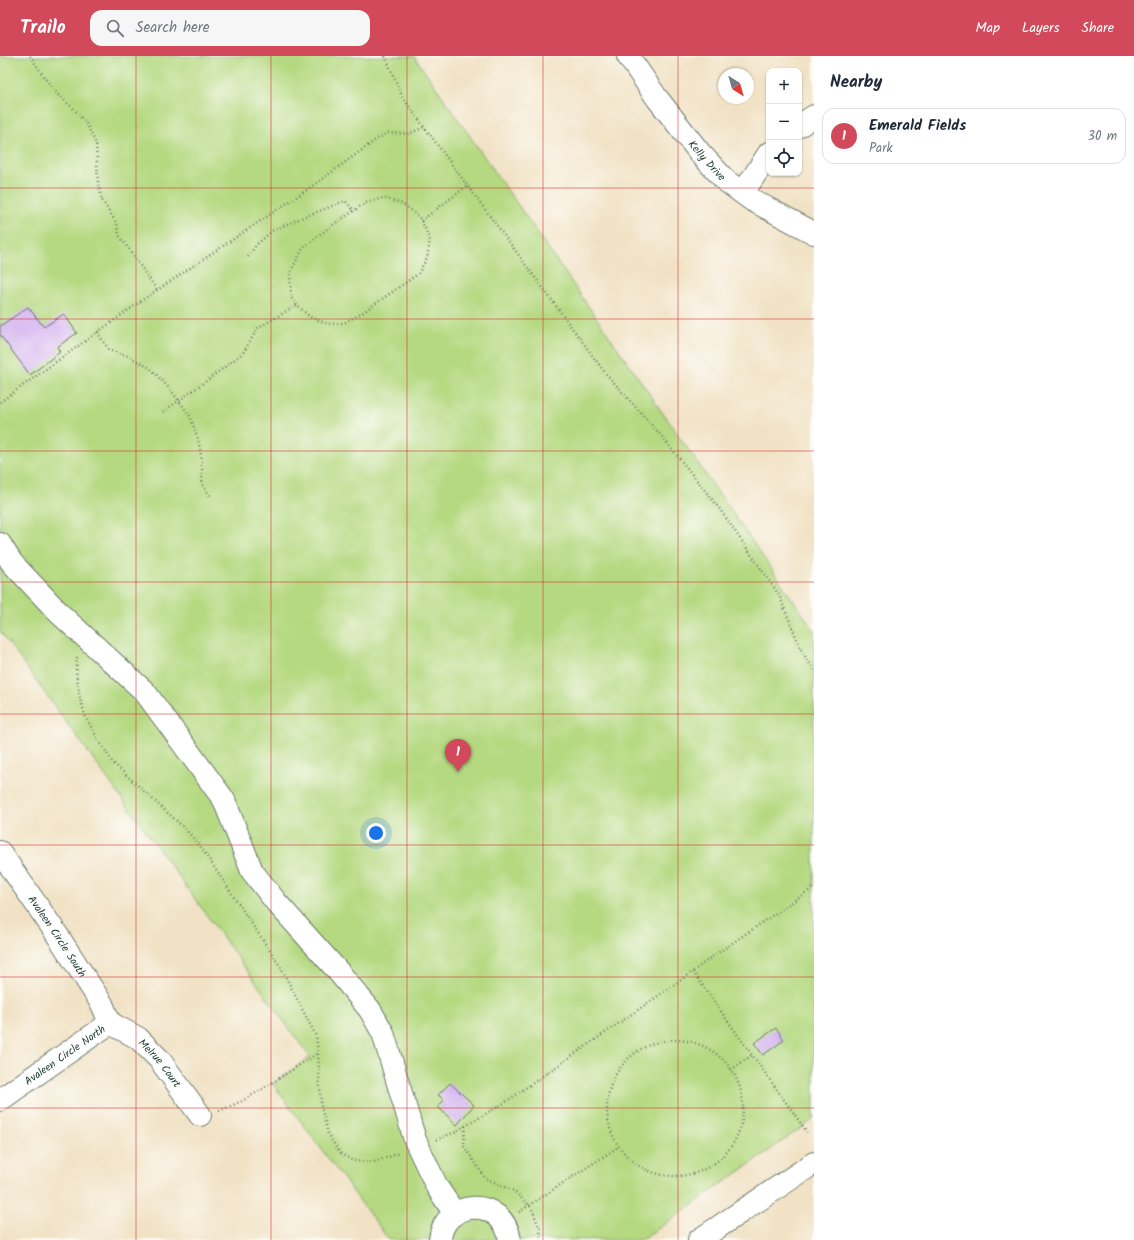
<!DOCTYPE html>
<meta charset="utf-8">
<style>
:root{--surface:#fff;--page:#f6f6f7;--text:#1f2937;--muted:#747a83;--line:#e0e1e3;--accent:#d1495b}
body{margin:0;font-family:Kalam,sans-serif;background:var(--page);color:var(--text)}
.controls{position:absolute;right:12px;top:12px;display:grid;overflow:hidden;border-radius:8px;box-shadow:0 1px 3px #0004}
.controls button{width:36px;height:36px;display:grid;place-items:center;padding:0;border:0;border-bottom:1px solid var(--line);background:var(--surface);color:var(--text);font:20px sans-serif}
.compass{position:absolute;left:718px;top:12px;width:36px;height:36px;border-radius:50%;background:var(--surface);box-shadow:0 1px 3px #0004;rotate:143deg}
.you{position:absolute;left:376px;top:777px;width:14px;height:14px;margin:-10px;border:3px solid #fff;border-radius:50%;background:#1a73e8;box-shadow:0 0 0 6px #1a73e833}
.badge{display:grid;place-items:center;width:26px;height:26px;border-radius:50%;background:var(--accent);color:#fff;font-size:13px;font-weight:700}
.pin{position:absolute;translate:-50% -33px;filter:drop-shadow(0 1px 2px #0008)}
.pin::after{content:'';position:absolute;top:21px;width:14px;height:12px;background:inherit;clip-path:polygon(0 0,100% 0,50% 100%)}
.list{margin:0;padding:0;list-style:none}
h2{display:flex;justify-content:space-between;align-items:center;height:52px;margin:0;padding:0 16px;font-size:17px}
h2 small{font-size:13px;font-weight:400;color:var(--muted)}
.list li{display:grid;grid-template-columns:26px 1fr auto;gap:12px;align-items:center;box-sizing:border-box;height:56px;margin:0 8px 8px;padding:0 8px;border:1px solid var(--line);border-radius:12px}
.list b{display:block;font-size:15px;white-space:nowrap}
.list p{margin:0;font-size:13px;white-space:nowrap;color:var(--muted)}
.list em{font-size:13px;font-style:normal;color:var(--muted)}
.icon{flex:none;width:22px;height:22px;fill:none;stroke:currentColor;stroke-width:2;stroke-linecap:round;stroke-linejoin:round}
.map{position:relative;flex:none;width:814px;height:1184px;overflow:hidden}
header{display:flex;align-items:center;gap:24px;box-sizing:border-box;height:56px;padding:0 20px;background:var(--accent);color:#fff}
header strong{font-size:19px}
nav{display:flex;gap:22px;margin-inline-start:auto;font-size:14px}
.search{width:280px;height:36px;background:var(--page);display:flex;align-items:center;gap:10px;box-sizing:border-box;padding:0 14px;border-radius:12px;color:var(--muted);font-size:15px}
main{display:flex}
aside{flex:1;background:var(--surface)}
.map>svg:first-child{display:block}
.green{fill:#b5d981;stroke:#6a8b5a}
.building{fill:#d0acef}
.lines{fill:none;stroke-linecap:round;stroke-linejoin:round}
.minor-casing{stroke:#687767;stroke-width:24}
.path{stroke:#687767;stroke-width:2.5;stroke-dasharray:1 3;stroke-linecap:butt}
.minor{stroke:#fff;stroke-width:22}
.grid{fill:none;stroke:#d62828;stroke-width:1;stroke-opacity:0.55}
.labels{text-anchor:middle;stroke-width:3.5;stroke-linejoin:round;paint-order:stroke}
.street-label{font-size:11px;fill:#1f3d34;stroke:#fdfcf7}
</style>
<header>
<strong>Trailo</strong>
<div class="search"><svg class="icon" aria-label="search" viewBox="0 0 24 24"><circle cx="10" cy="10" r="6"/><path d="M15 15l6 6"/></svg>Search here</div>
<nav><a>Map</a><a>Layers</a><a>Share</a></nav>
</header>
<main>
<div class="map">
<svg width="814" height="1184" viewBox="0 0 814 1184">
<rect width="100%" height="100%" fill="#fdfcf7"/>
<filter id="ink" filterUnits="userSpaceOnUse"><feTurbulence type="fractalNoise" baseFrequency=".025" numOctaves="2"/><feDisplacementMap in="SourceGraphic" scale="8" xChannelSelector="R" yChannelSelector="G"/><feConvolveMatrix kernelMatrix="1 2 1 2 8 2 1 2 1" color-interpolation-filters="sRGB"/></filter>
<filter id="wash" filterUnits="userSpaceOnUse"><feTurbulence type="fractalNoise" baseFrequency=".012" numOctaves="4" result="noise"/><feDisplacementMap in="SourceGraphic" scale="16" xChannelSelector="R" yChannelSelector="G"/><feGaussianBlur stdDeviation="0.9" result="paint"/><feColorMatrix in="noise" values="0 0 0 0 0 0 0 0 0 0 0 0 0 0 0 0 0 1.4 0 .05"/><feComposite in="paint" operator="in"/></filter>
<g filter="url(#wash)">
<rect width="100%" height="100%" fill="#f1e2c5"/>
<polygon class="green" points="0,0 414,0 814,574 814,858 812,860 814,863 814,1063 642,1184 389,1184 273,1028 310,1001 0,575"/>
<g id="blocks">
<g class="building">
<polygon points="28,251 44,271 64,258 77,277 57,291 60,296 30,319 0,279 0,270"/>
<polygon points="776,972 784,984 763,999 754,987"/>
<polygon points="450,1027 474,1049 457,1069 438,1051 444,1044 438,1039"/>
</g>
</g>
</g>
<g filter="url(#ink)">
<use href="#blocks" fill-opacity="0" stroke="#687767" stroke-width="1"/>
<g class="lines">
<defs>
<g id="minor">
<path id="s1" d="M 628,0 L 657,42 L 700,97 L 726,125 L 752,144 L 814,177"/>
<polyline points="799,70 814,60"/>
<polyline points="743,137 769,97"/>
<polyline points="0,488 12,507 60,558 145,636 224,744 252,815 276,846 337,914 370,954 383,977 415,1084 437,1131 455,1158"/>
<path id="s2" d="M 0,796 L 54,874 L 102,948 L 110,967"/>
<path id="s3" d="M 110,967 L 138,982 L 159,1003 L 200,1059"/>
<path id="s4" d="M 0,1044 L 110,967"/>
<path d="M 440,1184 C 443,1143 503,1139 510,1184"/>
<polyline points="699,1184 814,1107"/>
</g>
</defs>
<use href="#minor" class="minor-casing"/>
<g class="path">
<polyline points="30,0 45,22 57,38 74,53 87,69 96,88 98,126 102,144 117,168 119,179 157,234"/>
<polyline points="385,0 403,42 606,318 659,377 719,452 779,539 802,596 814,614"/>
<polyline points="421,165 467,130"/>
<polyline points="248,201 256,189 272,175 301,162 345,145 354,154"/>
<polyline points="97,276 109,294 128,300 150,312 171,334 190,360 198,383 202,404 202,428 211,441"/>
<polyline points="0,346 144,243 314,129 377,83 388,77 409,78 424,71"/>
<polyline points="163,356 209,323 243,297 258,272 297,249 310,261 328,268 344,267 362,257 418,218 427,202 430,185 425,172 419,161 403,148 383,142 365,147 327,173 303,192 290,217 291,241 297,249"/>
<polyline points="77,601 76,615 80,643 86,662 98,683 113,707 182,770 198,787 280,910 316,980 318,997 321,1050 328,1078 340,1097 353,1105 374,1106 400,1097"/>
<polyline points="693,916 807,1076"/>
<circle cx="675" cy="1052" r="68"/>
<polyline points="731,1014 752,999"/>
<polyline points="219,1055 242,1045 261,1034 318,997"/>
<polyline points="465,1070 464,1090 485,1122 514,1135 531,1151 540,1173 541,1184"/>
<polyline points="436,1084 455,1076 504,1047 681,924 712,901 814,831"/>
<polyline points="519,1156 618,1091"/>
</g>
<use href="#minor" class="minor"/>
</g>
</g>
<path class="grid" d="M 136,0 L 136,1184M 271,0 L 271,1184M 407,0 L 407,1184M 543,0 L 543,1184M 678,0 L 678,1184M 0,132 L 814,132M 0,263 L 814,263M 0,395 L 814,395M 0,526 L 814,526M 0,658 L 814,658M 0,789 L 814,789M 0,921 L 814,921M 0,1052 L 814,1052"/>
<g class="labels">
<g class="street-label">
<text dy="4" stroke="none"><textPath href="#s1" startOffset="131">Kelly Drive</textPath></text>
<text dy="4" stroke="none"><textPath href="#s2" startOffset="102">Avaleen Circle South</textPath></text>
<text dy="4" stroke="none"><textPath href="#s4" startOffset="79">Avaleen Circle North</textPath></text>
<text dy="4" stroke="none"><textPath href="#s3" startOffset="65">Melrue Court</textPath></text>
</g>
</g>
</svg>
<div class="controls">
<button>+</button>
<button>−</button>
<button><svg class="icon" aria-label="locate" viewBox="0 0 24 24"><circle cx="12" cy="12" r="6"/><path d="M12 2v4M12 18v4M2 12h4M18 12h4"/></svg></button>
</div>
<svg class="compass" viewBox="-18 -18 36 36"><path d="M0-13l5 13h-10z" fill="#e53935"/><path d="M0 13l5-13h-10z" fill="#747a83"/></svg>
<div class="you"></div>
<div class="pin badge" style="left:458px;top:716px">1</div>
</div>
<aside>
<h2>Nearby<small></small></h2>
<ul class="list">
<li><span class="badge">1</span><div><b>Emerald Fields</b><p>Park</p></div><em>30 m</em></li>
</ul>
</aside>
</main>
